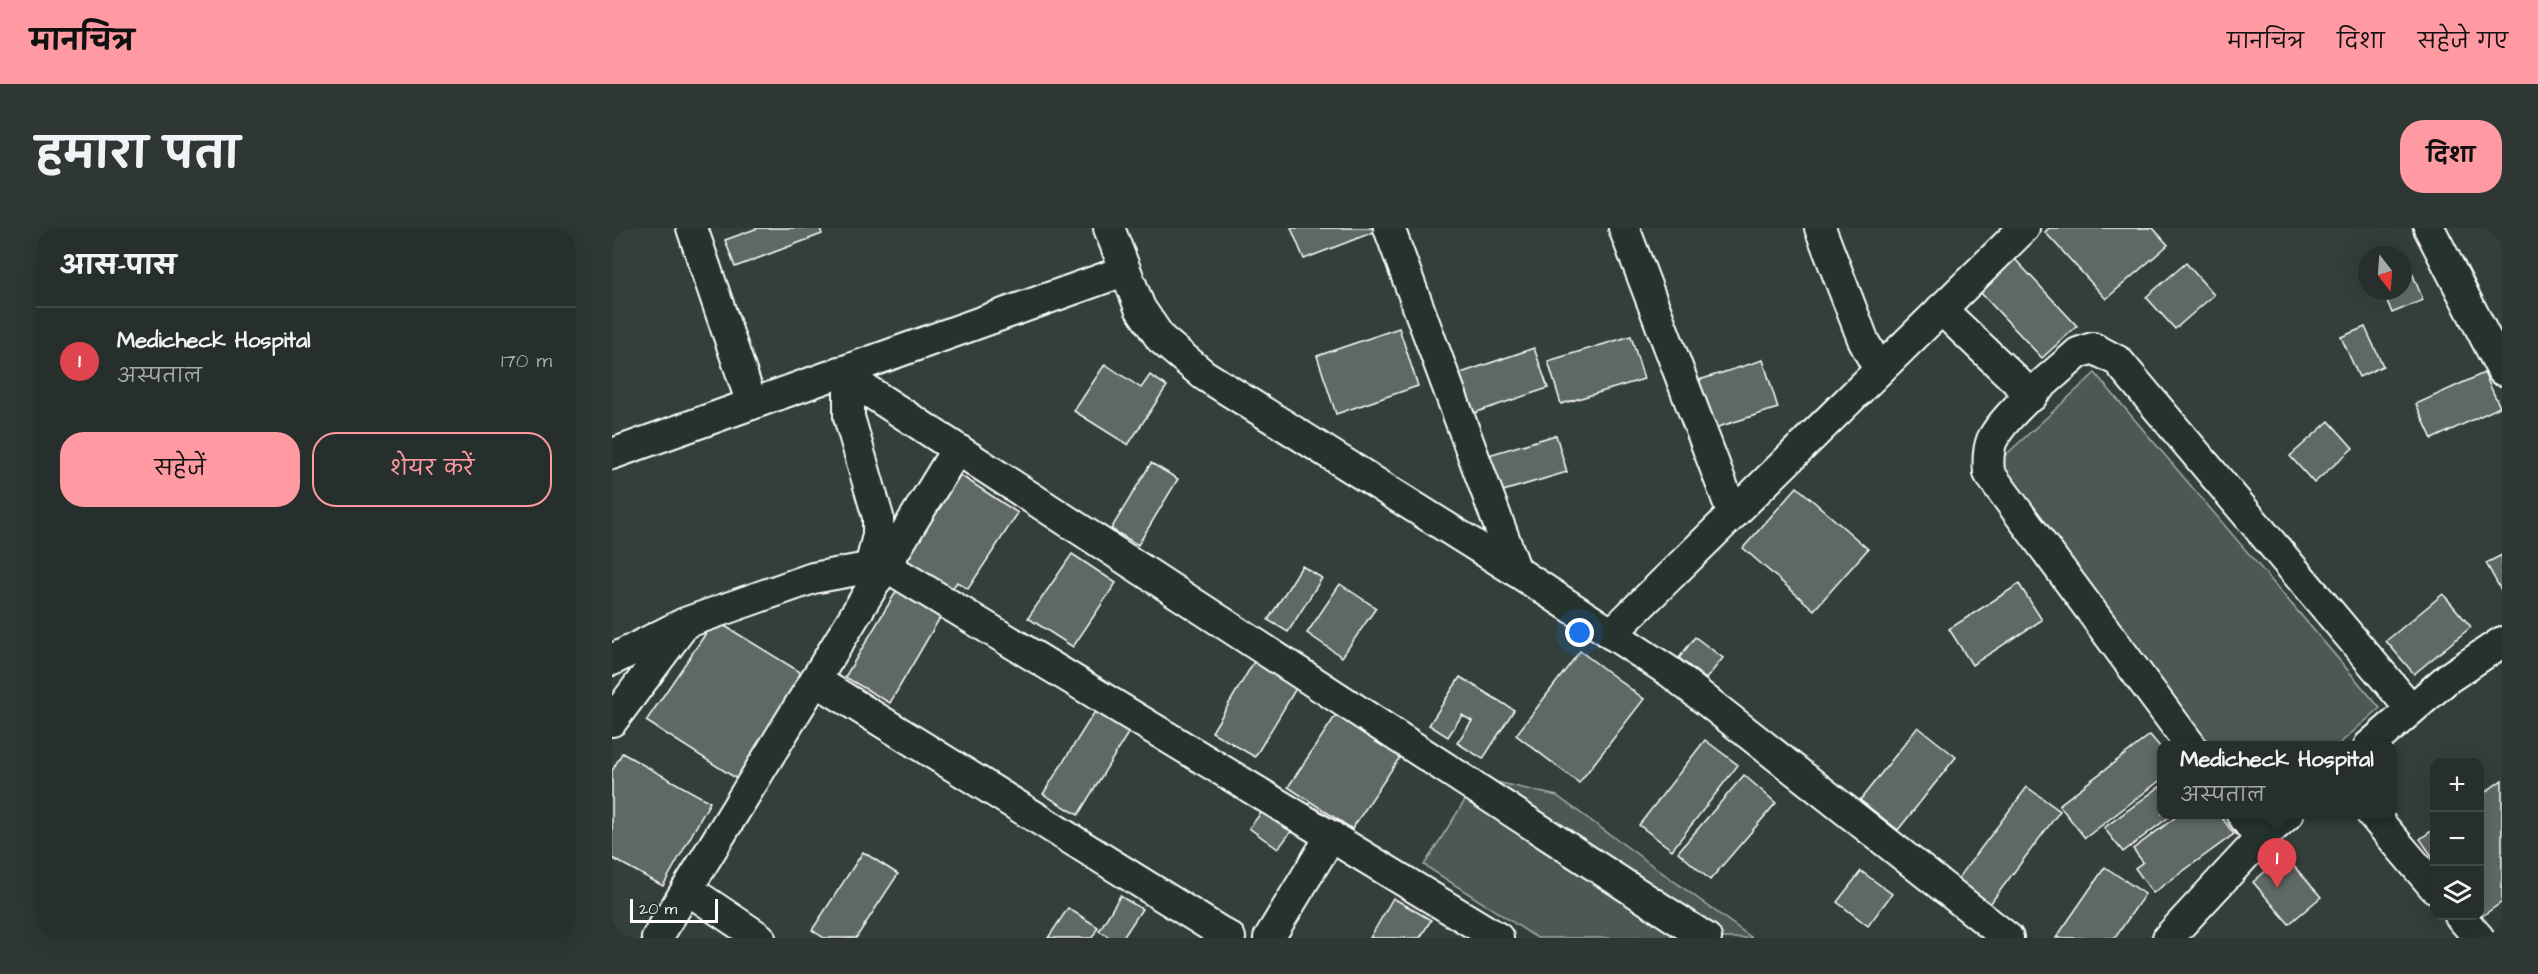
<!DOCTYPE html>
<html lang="hi">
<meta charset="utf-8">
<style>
:root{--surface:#262f2c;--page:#2e3734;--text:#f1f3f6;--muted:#a4a9a9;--line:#424a48;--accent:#ff9aa2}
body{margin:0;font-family:"Architects Daughter","Playpen Sans Deva",sans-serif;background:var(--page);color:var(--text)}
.controls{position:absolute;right:18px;bottom:18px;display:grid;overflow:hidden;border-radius:12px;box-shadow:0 6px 24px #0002}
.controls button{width:54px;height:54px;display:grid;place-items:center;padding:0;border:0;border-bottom:2px solid var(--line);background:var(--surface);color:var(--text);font:30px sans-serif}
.compass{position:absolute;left:1746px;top:18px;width:54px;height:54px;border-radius:50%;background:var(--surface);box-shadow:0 6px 24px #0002;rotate:163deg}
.scale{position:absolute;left:18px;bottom:15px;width:88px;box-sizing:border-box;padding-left:6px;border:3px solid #fff;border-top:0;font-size:16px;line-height:21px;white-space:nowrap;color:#fff;-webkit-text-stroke:4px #26332d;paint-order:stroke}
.you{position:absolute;left:968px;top:405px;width:21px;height:21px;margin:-15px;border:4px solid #fff;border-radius:50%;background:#1a73e8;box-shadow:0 0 0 9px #1a73e833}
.badge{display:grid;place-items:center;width:39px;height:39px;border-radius:50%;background:var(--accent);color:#fff;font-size:20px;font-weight:700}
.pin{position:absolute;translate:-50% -50px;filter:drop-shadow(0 2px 3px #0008)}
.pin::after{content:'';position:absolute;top:32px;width:21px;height:18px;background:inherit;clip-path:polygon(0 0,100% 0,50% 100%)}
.popup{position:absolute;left:1545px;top:513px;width:240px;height:78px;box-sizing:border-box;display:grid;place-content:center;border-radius:12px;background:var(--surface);filter:drop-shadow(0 2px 4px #0005);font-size:20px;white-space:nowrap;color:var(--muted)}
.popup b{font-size:22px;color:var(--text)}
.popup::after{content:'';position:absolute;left:50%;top:100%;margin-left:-12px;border:12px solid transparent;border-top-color:var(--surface)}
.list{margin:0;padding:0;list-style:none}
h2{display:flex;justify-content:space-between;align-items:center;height:78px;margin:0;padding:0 24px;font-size:26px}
h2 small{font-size:20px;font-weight:400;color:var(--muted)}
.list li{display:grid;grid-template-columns:39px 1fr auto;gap:18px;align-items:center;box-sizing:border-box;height:108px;padding:0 24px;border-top:2px solid var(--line)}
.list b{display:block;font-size:22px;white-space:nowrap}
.list p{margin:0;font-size:20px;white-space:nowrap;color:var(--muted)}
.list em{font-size:20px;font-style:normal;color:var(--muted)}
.actions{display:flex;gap:12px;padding:18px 24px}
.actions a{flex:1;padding:14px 0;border:2px solid var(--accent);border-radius:24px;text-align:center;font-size:21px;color:var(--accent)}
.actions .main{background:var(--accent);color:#111}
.icon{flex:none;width:33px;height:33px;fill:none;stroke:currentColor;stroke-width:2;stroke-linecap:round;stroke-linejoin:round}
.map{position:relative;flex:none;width:1890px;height:710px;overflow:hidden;border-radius:24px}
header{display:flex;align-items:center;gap:36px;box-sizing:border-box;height:84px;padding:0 30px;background:var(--accent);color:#111}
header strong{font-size:28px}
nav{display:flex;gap:33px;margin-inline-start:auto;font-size:21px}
.intro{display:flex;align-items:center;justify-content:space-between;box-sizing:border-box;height:144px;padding:0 36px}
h1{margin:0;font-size:42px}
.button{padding:15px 27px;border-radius:24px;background:var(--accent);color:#111;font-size:21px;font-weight:700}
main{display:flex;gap:36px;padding:0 36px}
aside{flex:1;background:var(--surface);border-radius:24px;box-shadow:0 6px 24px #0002}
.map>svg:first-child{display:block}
.green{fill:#4d5853;stroke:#a6aca9;stroke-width:1.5}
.building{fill:#5f6964;stroke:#fff;stroke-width:1.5}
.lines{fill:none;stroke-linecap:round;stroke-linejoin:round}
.street-casing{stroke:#fff;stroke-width:34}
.street{stroke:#26332d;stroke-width:30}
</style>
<header>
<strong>मानचित्र</strong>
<nav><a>मानचित्र</a><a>दिशा</a><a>सहेजे गए</a></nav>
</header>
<div class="intro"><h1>हमारा पता</h1><a class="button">दिशा</a></div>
<main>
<aside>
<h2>आस-पास<small></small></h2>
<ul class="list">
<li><span class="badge" style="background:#e0444e">1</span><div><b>Medicheck Hospital</b><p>अस्पताल</p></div><em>170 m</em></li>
</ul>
<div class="actions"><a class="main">सहेजें</a><a>शेयर करें</a></div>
</aside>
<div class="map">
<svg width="1890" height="710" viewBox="0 0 1890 710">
<rect width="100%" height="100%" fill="#333f3a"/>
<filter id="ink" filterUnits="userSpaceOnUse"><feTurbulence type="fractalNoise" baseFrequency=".0167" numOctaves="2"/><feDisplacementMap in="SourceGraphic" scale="12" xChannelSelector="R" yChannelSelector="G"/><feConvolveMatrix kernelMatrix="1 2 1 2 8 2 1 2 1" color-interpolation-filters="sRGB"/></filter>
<g filter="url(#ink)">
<g class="green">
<polygon points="1483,145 1768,480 1726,517 1596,517 1386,234"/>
<polygon points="867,550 945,568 1140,710 925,710 812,637"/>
</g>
<g class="building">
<polygon points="146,0 208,0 210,6 123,39 113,12"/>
<polygon points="679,0 767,0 767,2 692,31"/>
<polygon points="1437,0 1541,0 1556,17 1494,71 1433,4"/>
<polygon points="1402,30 1465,98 1430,130 1367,63"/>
<polygon points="1574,35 1602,67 1563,101 1534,69"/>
<polygon points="1797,37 1811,72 1780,85 1771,63 1791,63 1791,40"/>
<polygon points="1753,99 1771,138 1747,149 1729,109"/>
<polygon points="787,100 806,158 724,186 705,128"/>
<polygon points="1019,108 1032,151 949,176 936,133"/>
<polygon points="922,120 936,160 853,188 840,148"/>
<polygon points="1151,132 1166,180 1103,200 1087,152"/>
<polygon points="493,136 529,160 538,147 555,158 516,217 462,183"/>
<polygon points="1872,145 1888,179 1820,211 1804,176"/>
<polygon points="1717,193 1741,220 1702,255 1678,228"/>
<polygon points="944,207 955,244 881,266 870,229"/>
<polygon points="539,235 566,251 526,317 499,301"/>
<polygon points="348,247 406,285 356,361 345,354 336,367 289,337"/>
<polygon points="1185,259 1256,321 1202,382 1131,320"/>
<polygon points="460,326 504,355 461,419 416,390"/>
<polygon points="1890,327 1890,364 1874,335"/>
<polygon points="690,338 710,350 676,404 656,392"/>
<polygon points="728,356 764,380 730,429 695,405"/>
<polygon points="1407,356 1430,392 1360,437 1337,401"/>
<polygon points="285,362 329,388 278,475 233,449"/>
<polygon points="1831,366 1859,399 1802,446 1774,413"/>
<polygon points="103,392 193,447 125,551 34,493"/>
<polygon points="1083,409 1111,430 1094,451 1067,430"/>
<polygon points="968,423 1032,471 967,555 904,507"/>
<polygon points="643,432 686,457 643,529 600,504"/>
<polygon points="848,449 902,482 871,531 845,515 860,493 850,487 836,509 817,497"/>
<polygon points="487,477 521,497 466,587 431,566"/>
<polygon points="724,487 788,529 740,601 676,559"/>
<polygon points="1306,499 1344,529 1286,602 1248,572"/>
<polygon points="1538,507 1550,521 1550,551 1473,610 1447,577"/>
<polygon points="1093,512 1126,537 1060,622 1027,597"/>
<polygon points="10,525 98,574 51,658 0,630 0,543"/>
<polygon points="1132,547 1164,575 1098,652 1066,624"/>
<polygon points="1890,552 1890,674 1866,691 1864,688 1868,688 1868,568"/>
<polygon points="1550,557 1550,586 1561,586 1511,624 1492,600"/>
<polygon points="1415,559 1448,583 1375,680 1342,656"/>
<polygon points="653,580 681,601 666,621 637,600"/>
<polygon points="1568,586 1607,586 1622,606 1541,665 1523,640 1531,634 1521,621"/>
<polygon points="1822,601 1822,631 1808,611"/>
<polygon points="251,624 286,646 244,710 212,710 200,702"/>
<polygon points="1672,627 1709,669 1677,696 1641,654"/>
<polygon points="1493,639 1533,666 1503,710 1444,710"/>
<polygon points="1249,643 1280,666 1256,698 1225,674"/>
<polygon points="508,668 530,681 511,710 499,710 487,703"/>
<polygon points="781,670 819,692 808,710 758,710"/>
<polygon points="456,680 486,699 480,710 436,710"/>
</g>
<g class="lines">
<defs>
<g id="street">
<polyline points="80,0 140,176"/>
<polyline points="497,0 528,80 549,111 592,147 904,343 1058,444 1396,710"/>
<polyline points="777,0 904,343"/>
<polyline points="1012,0 1121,286"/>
<polyline points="1208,0 1252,114 1267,142"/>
<polyline points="1817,0 1890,142"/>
<polyline points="1329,81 1420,168"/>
<polyline points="227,144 1094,710"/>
<polyline points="237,151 237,189 266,289 266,307 258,340"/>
<polyline points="0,226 512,43"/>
<polyline points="999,406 1412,0"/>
<polyline points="0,432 73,395 201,350 272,337 886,710"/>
<polyline points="203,452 618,710"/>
<polyline points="0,493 68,402"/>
<path d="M 1579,518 L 1377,245 C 1376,234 1376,222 1380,212 C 1394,184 1442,147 1466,125 L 1481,120 L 1506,133 L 1799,481"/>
<polyline points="1757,518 1836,450 1890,414"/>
<polyline points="1630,586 1648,611"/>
<polyline points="1760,586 1822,659"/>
<polyline points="75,661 148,710"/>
<polyline points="1848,688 1867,710"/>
<polyline points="45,710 345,221"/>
<polyline points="657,710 719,608"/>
<polyline points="1556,710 1648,611 1676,586"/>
</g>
</defs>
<use href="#street" class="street-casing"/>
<use href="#street" class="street"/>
</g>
</g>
</svg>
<div class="controls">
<button>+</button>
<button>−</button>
<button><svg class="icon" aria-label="layers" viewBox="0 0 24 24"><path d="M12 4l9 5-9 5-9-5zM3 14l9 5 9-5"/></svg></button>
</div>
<svg class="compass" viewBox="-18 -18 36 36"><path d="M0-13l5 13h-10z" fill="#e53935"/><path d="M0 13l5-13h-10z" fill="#a4a9a9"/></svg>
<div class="scale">20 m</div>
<div class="you"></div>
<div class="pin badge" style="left:1665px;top:660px;background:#e0444e">1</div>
<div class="popup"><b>Medicheck Hospital</b>अस्पताल</div>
</div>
</main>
